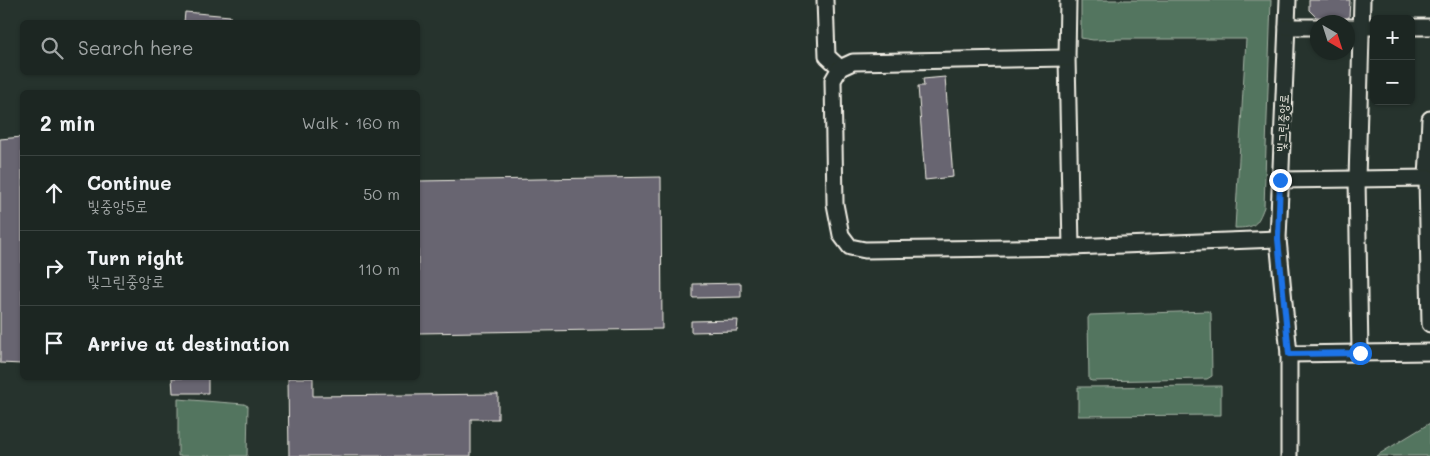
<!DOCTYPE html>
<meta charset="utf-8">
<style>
:root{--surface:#1c2622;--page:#29322f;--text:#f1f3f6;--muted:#a0a5a5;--line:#3a4340}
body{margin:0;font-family:Mali,"Poor Story",sans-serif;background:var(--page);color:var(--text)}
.controls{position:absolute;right:15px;top:15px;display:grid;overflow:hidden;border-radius:8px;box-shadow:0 1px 4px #0004}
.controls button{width:45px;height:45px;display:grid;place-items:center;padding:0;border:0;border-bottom:1px solid var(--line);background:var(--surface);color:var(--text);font:25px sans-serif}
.compass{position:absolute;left:1310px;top:15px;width:45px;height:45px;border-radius:50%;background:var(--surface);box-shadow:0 1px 4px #0004;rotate:141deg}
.stop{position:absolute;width:15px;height:15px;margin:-11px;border:4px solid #1a73e8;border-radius:50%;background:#fff}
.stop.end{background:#1a73e8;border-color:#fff;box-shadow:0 1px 5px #0008}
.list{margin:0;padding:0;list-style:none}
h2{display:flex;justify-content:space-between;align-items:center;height:65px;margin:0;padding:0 20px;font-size:21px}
h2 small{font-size:16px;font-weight:400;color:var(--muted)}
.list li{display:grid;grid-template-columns:32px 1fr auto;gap:15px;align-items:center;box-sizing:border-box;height:75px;padding:0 20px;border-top:1px solid var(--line)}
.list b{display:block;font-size:19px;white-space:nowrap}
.list p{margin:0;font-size:16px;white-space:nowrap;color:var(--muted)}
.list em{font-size:16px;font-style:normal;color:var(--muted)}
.icon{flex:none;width:28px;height:28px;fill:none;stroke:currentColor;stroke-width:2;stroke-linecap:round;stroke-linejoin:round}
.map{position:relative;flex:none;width:1430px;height:456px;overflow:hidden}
.search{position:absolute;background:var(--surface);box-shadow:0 1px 4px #0004;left:20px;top:20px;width:400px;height:55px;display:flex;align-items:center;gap:12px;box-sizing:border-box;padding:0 18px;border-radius:8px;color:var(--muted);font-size:19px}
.panel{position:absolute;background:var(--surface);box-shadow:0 1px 4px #0004;left:20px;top:90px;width:400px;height:290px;border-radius:8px}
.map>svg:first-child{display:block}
.green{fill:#53745f;stroke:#a4b2a4}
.building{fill:#686571;stroke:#f4f1e8}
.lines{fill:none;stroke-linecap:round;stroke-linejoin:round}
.minor-casing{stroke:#f4f1e8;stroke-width:19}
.minor{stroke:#26332d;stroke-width:15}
.route{stroke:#1a73e8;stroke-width:6}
.labels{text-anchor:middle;stroke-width:5;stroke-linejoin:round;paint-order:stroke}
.street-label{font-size:12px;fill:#f4f1e8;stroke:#26332d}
</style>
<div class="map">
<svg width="1430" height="456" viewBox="0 0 1430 456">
<rect width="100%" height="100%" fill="#26332d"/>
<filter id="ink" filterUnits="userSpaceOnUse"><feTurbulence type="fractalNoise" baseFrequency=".02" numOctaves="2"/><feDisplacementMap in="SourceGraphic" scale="10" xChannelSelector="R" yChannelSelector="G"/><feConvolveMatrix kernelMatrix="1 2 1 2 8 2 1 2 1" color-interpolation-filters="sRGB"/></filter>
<g filter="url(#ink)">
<g class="green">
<path d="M 1081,0 L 1271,0 L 1264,207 C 1257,225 1255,228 1235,228 L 1246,39 L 1124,39 L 1093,40 L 1081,38 Z"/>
<polygon points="1208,311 1211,313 1212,376 1207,379 1092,381 1089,380 1088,318 1090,315"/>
<polygon points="1221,386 1221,415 1078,416 1078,387"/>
<polygon points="178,399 244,404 248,406 247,456 178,456"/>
<polygon points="1430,423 1430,456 1376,456"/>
</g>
<g class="building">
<polygon points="1309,0 1350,0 1349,18 1316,17 1309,10"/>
<polygon points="185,12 230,16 230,22 184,22"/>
<polygon points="945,77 953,177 925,180 918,86 924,86 923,79"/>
<polygon points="22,137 22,364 0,363 0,139"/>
<polygon points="661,177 662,329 418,333 418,181"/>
<polygon points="741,283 741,297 693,298 693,284"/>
<polygon points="738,320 737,331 691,332 691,321"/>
<polygon points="172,378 208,378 208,393 173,393"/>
<polygon points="288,378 313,378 313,396 498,394 498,419 471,419 471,456 289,456"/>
</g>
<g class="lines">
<defs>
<g id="minor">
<polyline points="825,0 827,56 840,68"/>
<polyline points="1068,0 1067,58 1071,247"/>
<polyline points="1288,0 1278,239 1289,354 1289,456"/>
<polyline points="1287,27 1318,27"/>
<polyline points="1348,27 1374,27"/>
<polyline points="1411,27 1430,27"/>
<polyline points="1067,58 853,62 840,68 833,80 835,204 841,235 850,247 865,250 1071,247 1278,239"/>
<polyline points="1430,119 1427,178 1430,324"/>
<polyline points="1280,180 1430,178"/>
<polyline points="1360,353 1357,179 1362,0"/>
<polyline points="1289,354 1430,352"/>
</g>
</defs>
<use href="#minor" class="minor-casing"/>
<use href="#minor" class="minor"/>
</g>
</g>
<g class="lines" filter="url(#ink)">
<polyline class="route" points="1280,180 1278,239 1289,354 1360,353"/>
</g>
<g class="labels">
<g class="street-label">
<text transform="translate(1283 123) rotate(-87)" y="4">빛그린중앙로</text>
</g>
</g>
</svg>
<div class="controls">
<button>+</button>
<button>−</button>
</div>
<svg class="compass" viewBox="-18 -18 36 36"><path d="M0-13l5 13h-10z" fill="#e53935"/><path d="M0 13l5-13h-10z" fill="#a0a5a5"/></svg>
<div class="stop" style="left:1360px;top:353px"></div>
<div class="stop end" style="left:1280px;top:180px"></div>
<div class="search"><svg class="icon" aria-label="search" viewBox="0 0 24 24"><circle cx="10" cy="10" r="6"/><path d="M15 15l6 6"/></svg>Search here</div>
<section class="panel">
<h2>2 min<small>Walk · 160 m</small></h2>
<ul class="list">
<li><svg class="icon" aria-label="ahead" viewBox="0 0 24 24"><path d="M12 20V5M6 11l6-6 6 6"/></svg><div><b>Continue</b><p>빛중앙5로</p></div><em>50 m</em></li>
<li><svg class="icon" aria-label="right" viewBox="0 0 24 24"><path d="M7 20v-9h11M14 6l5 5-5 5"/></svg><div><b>Turn right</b><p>빛그린중앙로</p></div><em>110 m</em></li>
<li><svg class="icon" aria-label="arrive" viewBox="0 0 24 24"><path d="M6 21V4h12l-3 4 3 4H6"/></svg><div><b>Arrive at destination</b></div></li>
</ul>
</section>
</div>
